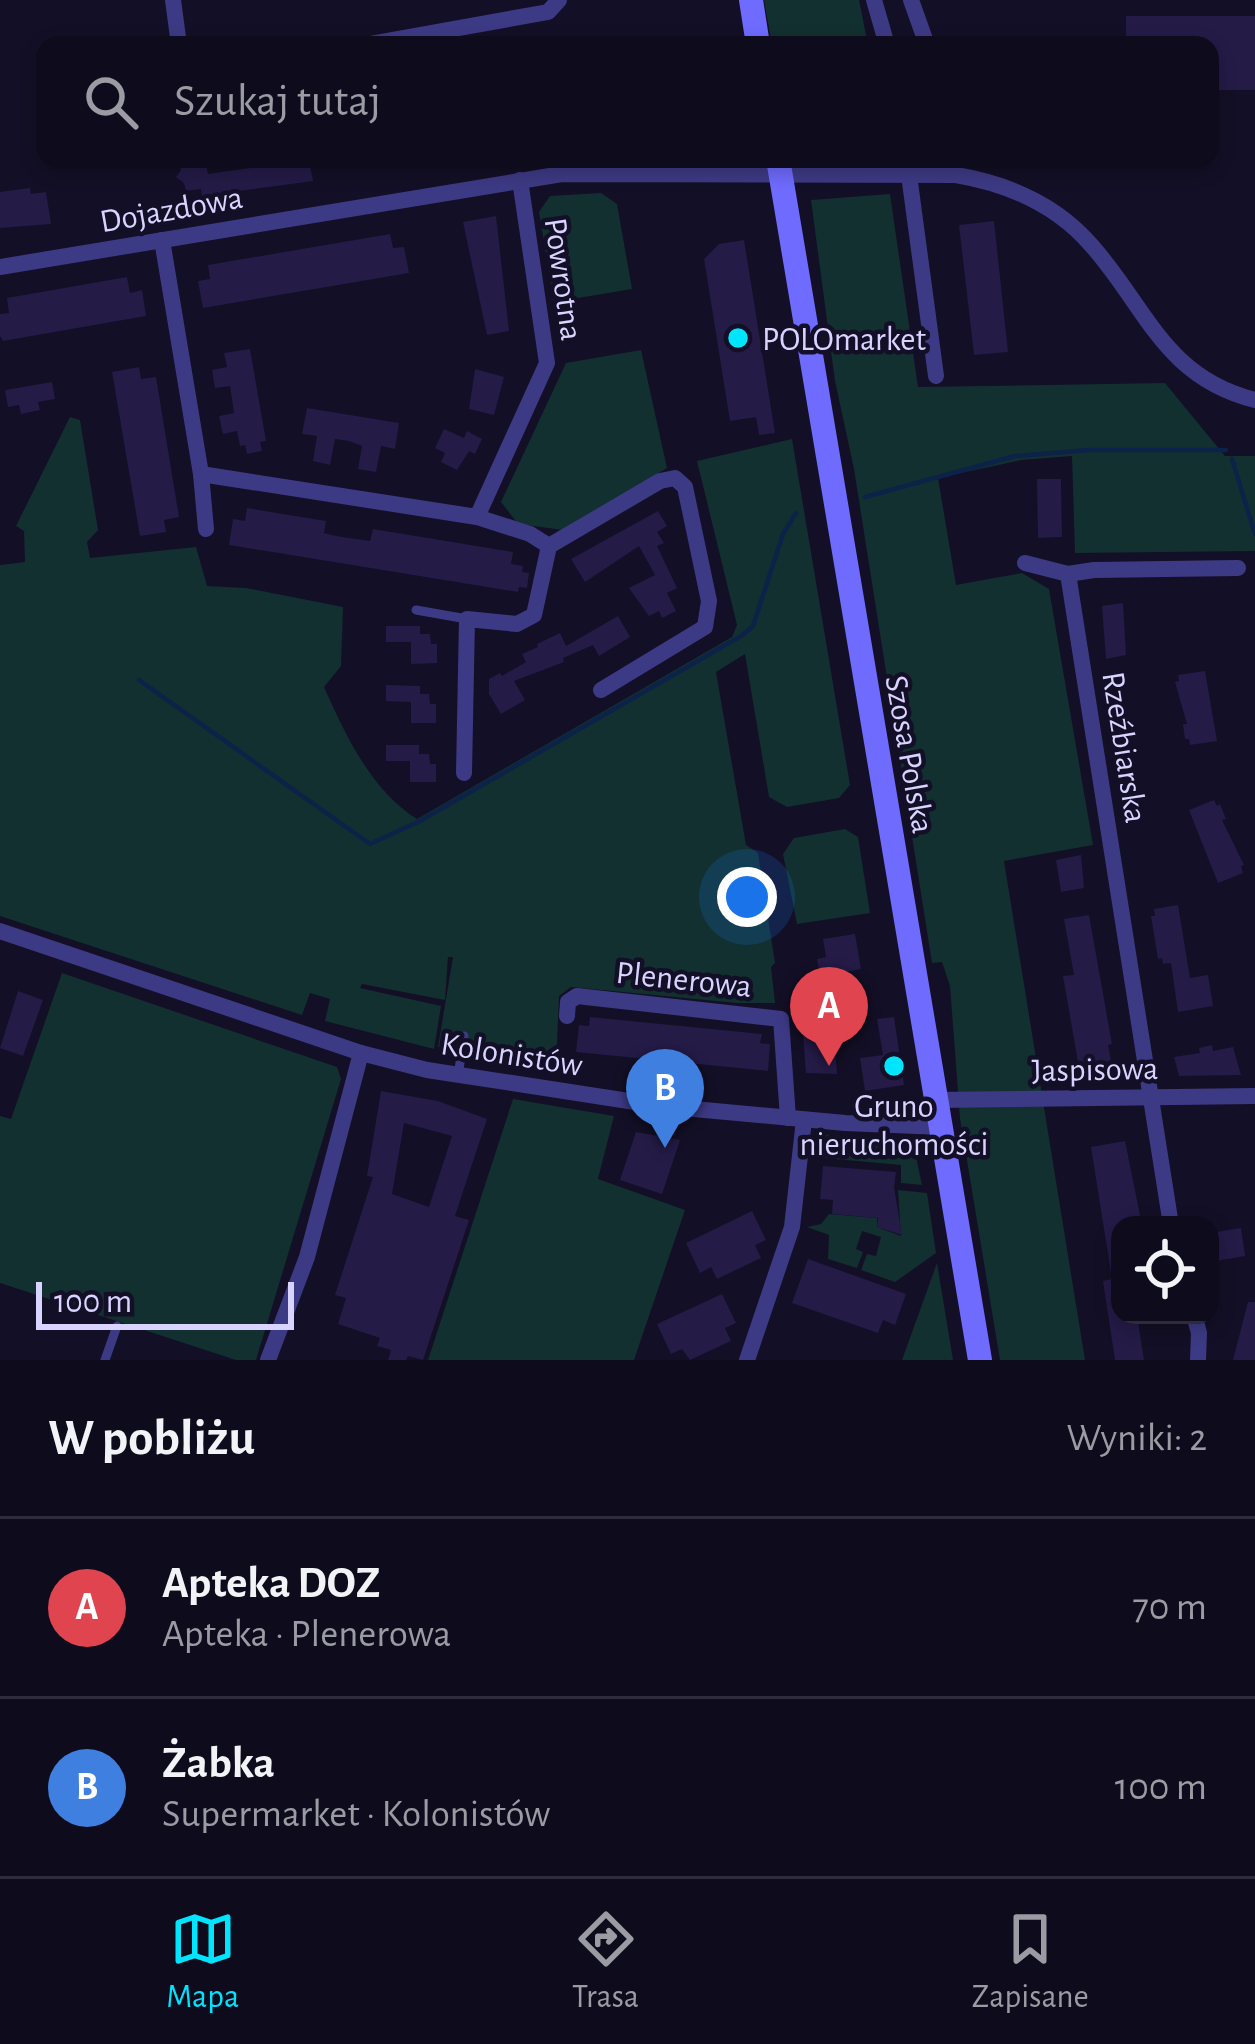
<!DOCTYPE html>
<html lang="pl">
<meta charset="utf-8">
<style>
:root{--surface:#0e0b1c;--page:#171425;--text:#f1f3f6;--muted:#9b9ba3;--line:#2e2b3b;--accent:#00e5ff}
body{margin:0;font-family:"Alegreya Sans",sans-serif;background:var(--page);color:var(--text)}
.controls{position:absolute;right:36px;bottom:36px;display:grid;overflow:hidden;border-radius:24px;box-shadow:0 6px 18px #0003}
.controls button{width:108px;height:108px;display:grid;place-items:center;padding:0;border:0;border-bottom:3px solid var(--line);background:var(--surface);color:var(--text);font:60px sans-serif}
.scale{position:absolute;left:36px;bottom:30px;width:258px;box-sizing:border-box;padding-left:12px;border:6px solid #d9d4ff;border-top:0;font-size:33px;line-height:42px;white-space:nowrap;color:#d9d4ff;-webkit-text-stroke:9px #130f26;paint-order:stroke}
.you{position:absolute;left:747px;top:897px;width:42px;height:42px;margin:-30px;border:9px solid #fff;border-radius:50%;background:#1a73e8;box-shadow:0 0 0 18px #1a73e833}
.badge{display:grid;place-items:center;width:78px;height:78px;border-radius:50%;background:var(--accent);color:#fff;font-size:39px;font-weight:700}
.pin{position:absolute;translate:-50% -99px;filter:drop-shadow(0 3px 6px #0008)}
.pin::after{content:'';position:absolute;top:63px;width:42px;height:36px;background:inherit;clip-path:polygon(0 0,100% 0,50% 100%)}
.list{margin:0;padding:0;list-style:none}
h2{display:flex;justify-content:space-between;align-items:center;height:156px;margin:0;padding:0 48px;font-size:51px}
h2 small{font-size:39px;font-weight:400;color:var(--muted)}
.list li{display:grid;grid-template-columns:78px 1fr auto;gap:36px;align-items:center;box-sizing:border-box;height:180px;padding:0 48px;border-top:3px solid var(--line)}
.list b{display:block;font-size:45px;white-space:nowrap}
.list p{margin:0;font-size:39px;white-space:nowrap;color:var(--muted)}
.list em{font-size:39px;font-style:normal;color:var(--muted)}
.icon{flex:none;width:66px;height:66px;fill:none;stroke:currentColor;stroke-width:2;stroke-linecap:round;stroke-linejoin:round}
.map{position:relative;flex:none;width:1255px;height:1360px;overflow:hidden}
.search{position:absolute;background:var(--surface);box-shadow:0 6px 18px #0003;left:36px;right:36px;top:36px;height:132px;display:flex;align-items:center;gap:30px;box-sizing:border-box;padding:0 42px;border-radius:24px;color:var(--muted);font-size:45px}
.sheet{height:516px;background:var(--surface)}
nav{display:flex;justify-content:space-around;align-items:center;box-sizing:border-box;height:168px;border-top:3px solid var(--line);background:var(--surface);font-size:33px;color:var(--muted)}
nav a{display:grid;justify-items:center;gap:6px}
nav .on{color:var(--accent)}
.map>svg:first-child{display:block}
.green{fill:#12302f}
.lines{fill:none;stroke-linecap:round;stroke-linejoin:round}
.stream{stroke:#0c2248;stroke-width:4.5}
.building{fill:#241b47;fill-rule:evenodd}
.lane{stroke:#3d3a85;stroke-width:9}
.street{stroke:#3d3a85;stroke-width:16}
.secondary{stroke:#6f6bff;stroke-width:24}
.poi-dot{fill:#00e5ff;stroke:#130f26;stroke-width:4.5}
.labels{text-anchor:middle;stroke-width:9;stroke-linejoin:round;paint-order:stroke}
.street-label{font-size:33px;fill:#d9d4ff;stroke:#130f26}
.poi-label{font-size:33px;fill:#d9d4ff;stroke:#130f26;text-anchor:start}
</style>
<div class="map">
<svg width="1255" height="1360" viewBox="0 0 1255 1360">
<rect width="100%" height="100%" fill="#130f26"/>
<g class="green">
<polygon points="764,0 859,0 868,45 772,45"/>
<polygon points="601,193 617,204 632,289 554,302 539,212 550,196"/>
<polygon points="890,194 918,387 1165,383 1225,456 1255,456 1255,551 1075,553 1072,456 1021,460 938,478 956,585 1022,573 1049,589 1093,845 1004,861 1085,1360 1000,1360 960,1118 950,986 942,962 932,963 854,469 835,381 811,200"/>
<polygon points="641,350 667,468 563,530 518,524 501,502 566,363"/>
<path d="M 70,417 L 80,420 L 98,530 L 87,542 L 90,558 L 196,547 L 207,586 L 246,588 L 343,607 L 341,666 L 324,687 C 346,736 371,790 417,819 L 732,637 L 737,625 L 697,461 L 792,439 L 850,785 L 839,798 L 787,807 L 769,797 L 745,654 L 716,672 L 746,845 L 758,853 L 775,963 L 771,967 L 775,1003 L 737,1003 L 571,987 L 559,996 L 556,1067 L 438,1047 L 453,957 L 448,957 L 445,1000 L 362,984 L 360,988 L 441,1006 L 434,1049 L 325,1021 L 330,999 L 310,993 L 302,1015 L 0,916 L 0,565 L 25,562 L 24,531 L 16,526 Z"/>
<polygon points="845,829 858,837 870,913 797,924 783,854 794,838"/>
<polygon points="62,973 337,1067 341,1079 256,1360 236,1360 0,1283 0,1116 11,1119"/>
<polygon points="513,1099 614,1116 598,1179 685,1210 634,1360 428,1360"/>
<polygon points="821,1134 913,1143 922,1185 901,1183 901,1165 813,1157 813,1145"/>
<polygon points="898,1190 927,1193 936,1253 895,1282 861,1270 867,1254 876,1256 881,1237 862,1231 856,1249 863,1252 857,1268 828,1259 829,1235 807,1227 821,1224 829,1214 877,1218 877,1227 901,1236"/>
<polygon points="937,1263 953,1360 902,1360"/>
</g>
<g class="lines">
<g class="stream">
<polyline points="1232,459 1255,534"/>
<polyline points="865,497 1015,456 1089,450 1226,450"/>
<polyline points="139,680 370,844 420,821 741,636 753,626 783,534 796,513"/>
</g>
</g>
<g class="building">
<polygon points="1126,16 1255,16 1255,90 1210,90 1210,45 1126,45"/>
<polygon points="192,159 205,159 208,174 309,160 313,181 202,196 201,189 186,191 184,183 176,177 181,170 180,161"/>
<polygon points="30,188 31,194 46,192 51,224 0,228 0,192"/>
<polygon points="496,216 509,331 487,335 463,222"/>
<polygon points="994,221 1008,352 974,355 959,225"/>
<polygon points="390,234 393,248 404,247 409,273 203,308 198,281 210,279 208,265"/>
<polygon points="744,240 775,433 759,435 756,417 730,421 704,259 719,244"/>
<polygon points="127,277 130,293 142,290 146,316 3,341 0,336 0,314 9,313 7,298"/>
<polygon points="250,349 266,441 260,442 262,451 247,454 245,445 240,446 237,431 223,434 219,416 234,413 232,399 230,386 215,388 212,370 227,367 224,353"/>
<polygon points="139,367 141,379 156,377 179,517 164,520 166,532 140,536 112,372"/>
<polygon points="475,369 504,377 494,415 469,409"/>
<polygon points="52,382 55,399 38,402 40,410 21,414 19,405 8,407 5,390"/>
<polygon points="307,408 399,423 395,449 381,446 376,472 358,469 362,446 349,441 335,439 330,465 313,461 317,436 302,434"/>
<polygon points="444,429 464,438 467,431 482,439 475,454 469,451 457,470 441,462 445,453 435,448"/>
<polygon points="1037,479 1061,479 1062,537 1038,538"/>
<polygon points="247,508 326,521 324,533 336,536 370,541 373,529 513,552 511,564 523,566 522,572 529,573 527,588 519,587 518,592 229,545 233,519 245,521"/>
<polygon points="658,511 667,526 657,532 664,543 657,546 677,588 667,593 676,611 662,618 659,611 649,616 629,588 655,575 639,546 585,582 571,559"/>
<polygon points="1123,603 1126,655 1106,659 1102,606"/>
<polygon points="618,616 630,637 599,656 593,645 563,658 564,662 514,681 525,700 501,714 489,694 489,679 500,673 502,676 526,662 522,654 538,647 537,644 560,633 566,646"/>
<polygon points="386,626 420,626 420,634 430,634 431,644 437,644 437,663 411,664 411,642 386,642"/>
<polygon points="1205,671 1217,741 1190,745 1189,739 1185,739 1183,724 1187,724 1175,682 1179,681 1178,675"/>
<polygon points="386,685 420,686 420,694 429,694 430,704 436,704 436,723 411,723 411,702 386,701"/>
<polygon points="386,745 419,745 419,754 429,754 430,764 436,764 436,782 410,782 410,761 386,761"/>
<polygon points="1214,800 1217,806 1220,804 1226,819 1222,820 1244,865 1241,866 1243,873 1218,883 1189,810"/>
<polygon points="1081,855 1084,888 1061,892 1056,860"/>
<polygon points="1178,905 1190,978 1208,975 1213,1006 1178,1012 1171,963 1163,964 1162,958 1158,959 1151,916 1155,916 1154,909"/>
<polygon points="1089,915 1112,1044 1108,1045 1113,1071 1084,1077 1082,1062 1078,1062 1063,976 1074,975 1064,919"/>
<polygon points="855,934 861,969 820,977 817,959 826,957 823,939"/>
<polygon points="18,991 43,1000 23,1056 0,1048"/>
<polygon points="832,1006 837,1074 806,1073 801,1008"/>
<polygon points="590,1017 762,1034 760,1043 770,1044 768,1071 576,1052 579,1025 589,1026"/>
<polygon points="894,1017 904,1085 865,1091 860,1058 883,1055 877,1019"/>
<polygon points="1212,1045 1213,1051 1233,1047 1241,1075 1179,1076 1174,1057 1200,1053 1199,1048"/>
<path d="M 381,1091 L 438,1101 L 487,1119 L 455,1216 L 469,1220 L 423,1360 L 408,1356 L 406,1360 L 388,1360 L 391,1350 L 377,1346 L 380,1338 L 338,1324 L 346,1298 L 335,1295 L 373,1177 L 367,1176 ZM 404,1123 L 452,1136 L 429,1207 L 392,1194 Z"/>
<polygon points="636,1132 680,1140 662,1194 620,1180"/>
<polygon points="1125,1141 1142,1225 1120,1225 1120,1315 1137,1315 1144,1360 1115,1360 1103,1281 1112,1279 1091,1147"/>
<polygon points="823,1166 896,1172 894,1187 902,1235 877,1227 878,1218 832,1214 833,1200 820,1199"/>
<polygon points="752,1211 766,1240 755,1245 761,1258 717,1279 711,1267 700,1273 686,1243"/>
<polygon points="1241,1228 1245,1256 1210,1262 1210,1233"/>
<polygon points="808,1259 906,1294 895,1325 883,1320 878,1333 792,1303"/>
<polygon points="722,1294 736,1323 725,1328 731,1341 690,1360 682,1349 671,1354 657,1324"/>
<polygon points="1248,1302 1255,1302 1255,1360 1233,1360"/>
</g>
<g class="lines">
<g class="lane">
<polyline points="416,610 467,619"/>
<polyline points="458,1076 464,1036"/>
<polyline points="105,1360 117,1326"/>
</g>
<g class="street">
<polyline points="173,0 179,45"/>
<polyline points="874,0 887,45"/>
<polyline points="911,0 927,45"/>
<polyline points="364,45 548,12 559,0"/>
<polyline points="909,175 936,376"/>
<polyline points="162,240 201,474 477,517 547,363 520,180"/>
<path d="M 0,267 L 562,174 L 956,175 C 1009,184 1057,205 1092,246 C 1147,308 1164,377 1255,400"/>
<polyline points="201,474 206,529"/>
<polyline points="549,546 660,481 675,478 685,487 709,601 705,627 601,690"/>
<polyline points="1025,563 1068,574"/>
<polyline points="464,773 467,619 517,624 534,615 549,546 530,534 477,517"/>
<polyline points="0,931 361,1053 427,1070 661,1106 845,1123 941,1127"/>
<polyline points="567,1016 568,1002 577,996 781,1019 788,1118"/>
<polyline points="936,1100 1255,1096"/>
<polyline points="1171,1225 1068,574 1094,570 1238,568"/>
<polyline points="1194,1315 1199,1333 1198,1360"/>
<polyline points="268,1360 307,1257 361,1053"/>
<polyline points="747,1360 792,1227 804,1120"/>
</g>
<g class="secondary">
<polyline points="751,0 758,45"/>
<polyline points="778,159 980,1360"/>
</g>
</g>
<g class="poi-dot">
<circle cx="738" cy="338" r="12"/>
<circle cx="894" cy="1066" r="12"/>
</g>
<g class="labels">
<g class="street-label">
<text transform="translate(171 208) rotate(-10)" y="12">Dojazdowa</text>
<text transform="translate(565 279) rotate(82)" y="12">Powrotna</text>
<text transform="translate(1126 747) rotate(81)" y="12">Rzeźbiarska</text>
<text transform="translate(911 754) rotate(80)" y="12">Szosa Polska</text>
<text transform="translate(684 978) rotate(6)" y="12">Plenerowa</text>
<text transform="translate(512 1053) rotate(9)" y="12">Kolonistów</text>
<text transform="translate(1095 1068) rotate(-1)" y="12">Jaspisowa</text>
</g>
<g class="poi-label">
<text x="762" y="350">POLOmarket</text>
<text x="894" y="1117" text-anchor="middle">Gruno<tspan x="894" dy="38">nieruchomości</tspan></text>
</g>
</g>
</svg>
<div class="controls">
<button><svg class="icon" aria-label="locate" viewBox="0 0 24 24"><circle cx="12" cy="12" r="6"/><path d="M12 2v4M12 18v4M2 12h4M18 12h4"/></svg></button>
</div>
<div class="scale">100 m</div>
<div class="you"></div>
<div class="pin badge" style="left:829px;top:1066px;background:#e0444e">A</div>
<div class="pin badge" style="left:665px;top:1148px;background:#3f7fe0">B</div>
<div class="search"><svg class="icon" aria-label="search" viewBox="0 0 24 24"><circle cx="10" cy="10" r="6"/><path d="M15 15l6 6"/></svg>Szukaj tutaj</div>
</div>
<section class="sheet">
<h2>W pobliżu<small>Wyniki: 2</small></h2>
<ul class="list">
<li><span class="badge" style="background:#e0444e">A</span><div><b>Apteka DOZ</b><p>Apteka · Plenerowa</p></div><em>70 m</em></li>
<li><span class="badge" style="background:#3f7fe0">B</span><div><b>Żabka</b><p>Supermarket · Kolonistów</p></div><em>100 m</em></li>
</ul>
</section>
<nav>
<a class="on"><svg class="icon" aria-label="map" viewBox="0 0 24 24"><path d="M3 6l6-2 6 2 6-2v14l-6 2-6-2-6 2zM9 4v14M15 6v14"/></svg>Mapa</a>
<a><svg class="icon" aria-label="directions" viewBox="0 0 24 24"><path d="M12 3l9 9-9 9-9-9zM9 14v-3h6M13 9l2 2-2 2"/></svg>Trasa</a>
<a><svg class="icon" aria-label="saved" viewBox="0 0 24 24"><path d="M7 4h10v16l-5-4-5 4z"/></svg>Zapisane</a>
</nav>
